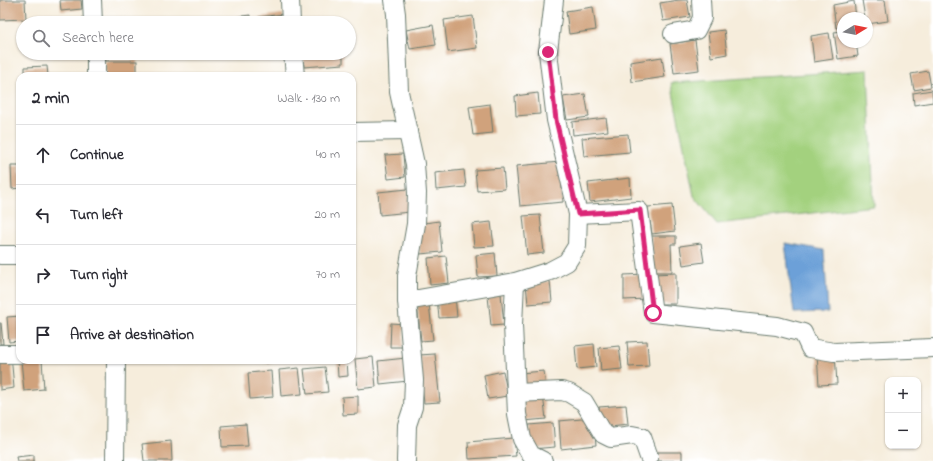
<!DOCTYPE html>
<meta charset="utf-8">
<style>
:root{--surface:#fff;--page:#f2f2f3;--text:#2b2b33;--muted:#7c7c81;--line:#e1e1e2}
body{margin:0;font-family:"Indie Flower",sans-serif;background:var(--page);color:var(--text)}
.controls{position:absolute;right:12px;bottom:12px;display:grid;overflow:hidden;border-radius:8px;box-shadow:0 1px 3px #0004}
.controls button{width:36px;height:36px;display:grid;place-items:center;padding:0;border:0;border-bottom:1px solid var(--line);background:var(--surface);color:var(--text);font:20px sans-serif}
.compass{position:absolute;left:837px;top:12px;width:36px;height:36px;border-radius:50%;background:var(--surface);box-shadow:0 1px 3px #0004;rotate:80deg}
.stop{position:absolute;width:12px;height:12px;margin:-9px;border:3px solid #db2777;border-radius:50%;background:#fff}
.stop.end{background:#db2777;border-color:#fff;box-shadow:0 1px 4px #0008}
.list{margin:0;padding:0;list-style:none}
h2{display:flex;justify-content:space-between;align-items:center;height:52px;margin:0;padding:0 16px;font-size:17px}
h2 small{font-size:13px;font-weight:400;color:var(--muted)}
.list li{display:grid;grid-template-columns:26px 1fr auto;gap:12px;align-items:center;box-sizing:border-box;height:60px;padding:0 16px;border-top:1px solid var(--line)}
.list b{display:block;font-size:15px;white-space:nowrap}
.list em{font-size:13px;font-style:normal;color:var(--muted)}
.icon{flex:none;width:22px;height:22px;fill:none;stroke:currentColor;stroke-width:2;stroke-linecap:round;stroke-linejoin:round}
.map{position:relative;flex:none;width:933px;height:461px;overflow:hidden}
.search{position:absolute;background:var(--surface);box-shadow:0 1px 3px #0004;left:16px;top:16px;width:340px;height:44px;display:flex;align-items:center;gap:10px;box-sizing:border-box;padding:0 14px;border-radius:22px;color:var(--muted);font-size:15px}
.panel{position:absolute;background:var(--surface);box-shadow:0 1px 3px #0004;left:16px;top:72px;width:340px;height:292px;border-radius:12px}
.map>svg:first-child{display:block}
.green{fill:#a3d17e;stroke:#618759}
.water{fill:#6ca0d8;stroke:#466e86}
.building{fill:#d0a27b}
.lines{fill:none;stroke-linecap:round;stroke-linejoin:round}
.minor-casing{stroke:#6a7b6f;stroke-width:20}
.minor{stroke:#fff;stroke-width:18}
.route{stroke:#db2777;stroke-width:5}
</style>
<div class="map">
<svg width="933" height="461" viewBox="0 0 933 461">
<rect width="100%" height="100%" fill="#fff"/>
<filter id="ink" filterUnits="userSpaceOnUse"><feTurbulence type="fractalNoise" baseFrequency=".025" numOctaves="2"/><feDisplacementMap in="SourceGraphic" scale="8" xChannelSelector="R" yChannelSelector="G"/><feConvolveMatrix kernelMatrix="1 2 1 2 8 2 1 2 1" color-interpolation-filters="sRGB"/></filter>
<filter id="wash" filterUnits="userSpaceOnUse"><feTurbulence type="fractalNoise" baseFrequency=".012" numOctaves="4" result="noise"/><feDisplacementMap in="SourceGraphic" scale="16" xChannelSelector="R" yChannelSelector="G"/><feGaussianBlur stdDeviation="0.9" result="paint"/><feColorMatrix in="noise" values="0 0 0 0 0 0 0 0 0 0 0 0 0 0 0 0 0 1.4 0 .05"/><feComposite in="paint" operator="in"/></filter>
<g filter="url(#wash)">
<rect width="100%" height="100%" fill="#f6eddc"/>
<polygon class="green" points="868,70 874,206 717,224 694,196 671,83"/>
<polygon class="water" points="785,243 824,250 828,312 794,313"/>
<g id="blocks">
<g class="building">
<polygon points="0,0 25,0 26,19 0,20"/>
<polygon points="60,0 81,0 82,9 61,11"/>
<polygon points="679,0 687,0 690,17 663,21 660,3"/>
<polygon points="862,0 885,0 888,21 867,24 867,18 865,18"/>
<polygon points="854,1 856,18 843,18 843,27 836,28 833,5"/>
<polygon points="593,7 596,30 569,34 566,11"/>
<polygon points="283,14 284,23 259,23 259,17"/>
<polygon points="250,15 251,23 235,23 234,17"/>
<polygon points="473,16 477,48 448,52 444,20"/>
<polygon points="222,20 222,23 206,23 206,22"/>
<polygon points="433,25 436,45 410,49 406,30"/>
<polygon points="724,30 727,54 711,57 708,32"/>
<polygon points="843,31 843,42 856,42 858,56 838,59 834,32"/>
<polygon points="829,33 833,59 814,62 811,36"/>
<polygon points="695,40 699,70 674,73 670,44"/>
<polygon points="303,53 343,53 343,64 304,67"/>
<polygon points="662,57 665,77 632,82 630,62"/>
<rect x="105" y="61" width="32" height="15"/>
<polygon points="47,66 48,76 25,76 25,67"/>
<polygon points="928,71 931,87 914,90 911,74"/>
<polygon points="932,90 933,102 914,105 913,93"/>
<polygon points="538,93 540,114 516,116 515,96"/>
<polygon points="585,94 589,117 567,120 563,97"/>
<polygon points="490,104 493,133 473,135 469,107"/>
<polygon points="606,118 608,131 573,135 572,122"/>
<polygon points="628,134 630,152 584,156 582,138"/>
<polygon points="403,154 405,177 388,179 385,155"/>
<polygon points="560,162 563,202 520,206 516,166"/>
<polygon points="11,166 20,166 20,188 12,189"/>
<polygon points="503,168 505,189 477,191 475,170"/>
<polygon points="464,170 466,187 436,190 435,173"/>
<polygon points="630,178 631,197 590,202 588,183"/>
<polygon points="408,189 410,212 380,215 378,192"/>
<polygon points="672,205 675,231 652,234 648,207"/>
<polygon points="540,215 544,253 527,255 523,216"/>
<polygon points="439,221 442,252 420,254 417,224"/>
<polygon points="491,222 494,246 474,247 472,224"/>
<polygon points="651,236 676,236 676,244 671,244 672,272 653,272"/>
<polygon points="701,243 704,262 683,265 680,246"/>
<polygon points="495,253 497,276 478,277 476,255"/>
<polygon points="446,256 449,283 430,285 428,258"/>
<polygon points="676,273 676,304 655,304 654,274"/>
<polygon points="645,274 646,299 624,300 624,275"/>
<polygon points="550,281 552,302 528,304 526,284"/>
<polygon points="501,294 504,325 491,326 488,296"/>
<polygon points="455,296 457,317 439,318 437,298"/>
<polygon points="429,303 433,340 421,341 417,304"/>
<polygon points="20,316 20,341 9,342 7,317"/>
<polygon points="0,323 1,323 3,344 0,344"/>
<polygon points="391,323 404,324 403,347 390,347"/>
<polygon points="647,341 649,366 629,367 627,342"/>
<polygon points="594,344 596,367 577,369 575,346"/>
<polygon points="619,346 622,369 601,371 599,348"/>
<polygon points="835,353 837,384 819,385 817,354"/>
<polygon points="435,354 440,402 424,403 419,355"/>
<polygon points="11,355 14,388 0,390 0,356"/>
<polygon points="373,357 376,387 358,389 355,359"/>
<polygon points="406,358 408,381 380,384 378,361"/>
<polygon points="21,360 42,360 44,389 24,391"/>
<polygon points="150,360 164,360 164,361 150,362"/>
<polygon points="265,360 279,360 280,361 265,363"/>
<polygon points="337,360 347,360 348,376 338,377"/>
<polygon points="325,367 328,392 307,394 304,369"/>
<polygon points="299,368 302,394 281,396 279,370"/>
<polygon points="271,371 273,397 250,399 248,373"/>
<polygon points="503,371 508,396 488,399 484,375"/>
<polygon points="544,371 546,388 521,390 520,373"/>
<polygon points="543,395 546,419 524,421 521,398"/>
<polygon points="358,396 358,414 343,415 342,397"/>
<polygon points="626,405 628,424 601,427 599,407"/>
<polygon points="593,418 596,445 561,449 559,421"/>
<polygon points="553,423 555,447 531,449 529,425"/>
<polygon points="246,424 248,446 222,447 221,426"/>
<polygon points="514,438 516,456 469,459 468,442"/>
<polygon points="171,441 172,461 144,461 142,444"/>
<rect x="658" y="452" width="24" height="9"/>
<polygon points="34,455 34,461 17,461 16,457"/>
</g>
</g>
</g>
<g filter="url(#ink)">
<use href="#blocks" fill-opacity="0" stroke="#6a7b6f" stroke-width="1"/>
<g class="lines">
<defs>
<g id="minor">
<polyline points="92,0 93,23"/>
<polyline points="290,0 291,23"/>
<polyline points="394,0 396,14 399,92 415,164 417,193 416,224 407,276 407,301 414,380 413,407 407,425 406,461"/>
<polyline points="673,34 696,30 702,18 701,0"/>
<polyline points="96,53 96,76"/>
<polyline points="293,53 295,76"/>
<polyline points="352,132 408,131"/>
<polyline points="578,214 639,211 653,313 777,326 803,333 810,348 834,352 933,348"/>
<polyline points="0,255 20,255"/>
<polyline points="515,282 513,325 517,414 522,439 531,455 543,461"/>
<polyline points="407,301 515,282 550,271 567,262 577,246 578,214 556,120 548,52 554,0"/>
<polyline points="0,354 20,354"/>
<polyline points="516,393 562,391 569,393 584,402 603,434 611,438 632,435 642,437 649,457"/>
<polyline points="115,461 116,360"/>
</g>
</defs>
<use href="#minor" class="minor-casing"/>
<use href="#minor" class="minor"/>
</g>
</g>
<g class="lines" filter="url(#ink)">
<polyline class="route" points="548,52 556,120 578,214 640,210 653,313"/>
</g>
</svg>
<div class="controls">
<button>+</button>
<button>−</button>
</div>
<svg class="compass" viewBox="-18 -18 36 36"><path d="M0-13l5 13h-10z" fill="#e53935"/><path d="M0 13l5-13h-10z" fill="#7c7c81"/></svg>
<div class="stop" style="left:653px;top:313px"></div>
<div class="stop end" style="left:548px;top:52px"></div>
<div class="search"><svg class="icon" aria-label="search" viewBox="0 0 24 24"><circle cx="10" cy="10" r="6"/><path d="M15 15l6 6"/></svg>Search here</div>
<section class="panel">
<h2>2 min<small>Walk · 130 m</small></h2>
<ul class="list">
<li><svg class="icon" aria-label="ahead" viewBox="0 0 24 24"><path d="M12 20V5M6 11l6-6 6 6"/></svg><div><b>Continue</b></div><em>40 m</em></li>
<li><svg class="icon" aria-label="left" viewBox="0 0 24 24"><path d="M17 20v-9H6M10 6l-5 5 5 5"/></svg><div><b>Turn left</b></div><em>20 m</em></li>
<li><svg class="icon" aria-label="right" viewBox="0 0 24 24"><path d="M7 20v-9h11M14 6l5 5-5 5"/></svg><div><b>Turn right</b></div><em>70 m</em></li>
<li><svg class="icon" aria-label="arrive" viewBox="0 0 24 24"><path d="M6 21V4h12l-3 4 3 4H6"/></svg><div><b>Arrive at destination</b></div></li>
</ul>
</section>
</div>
